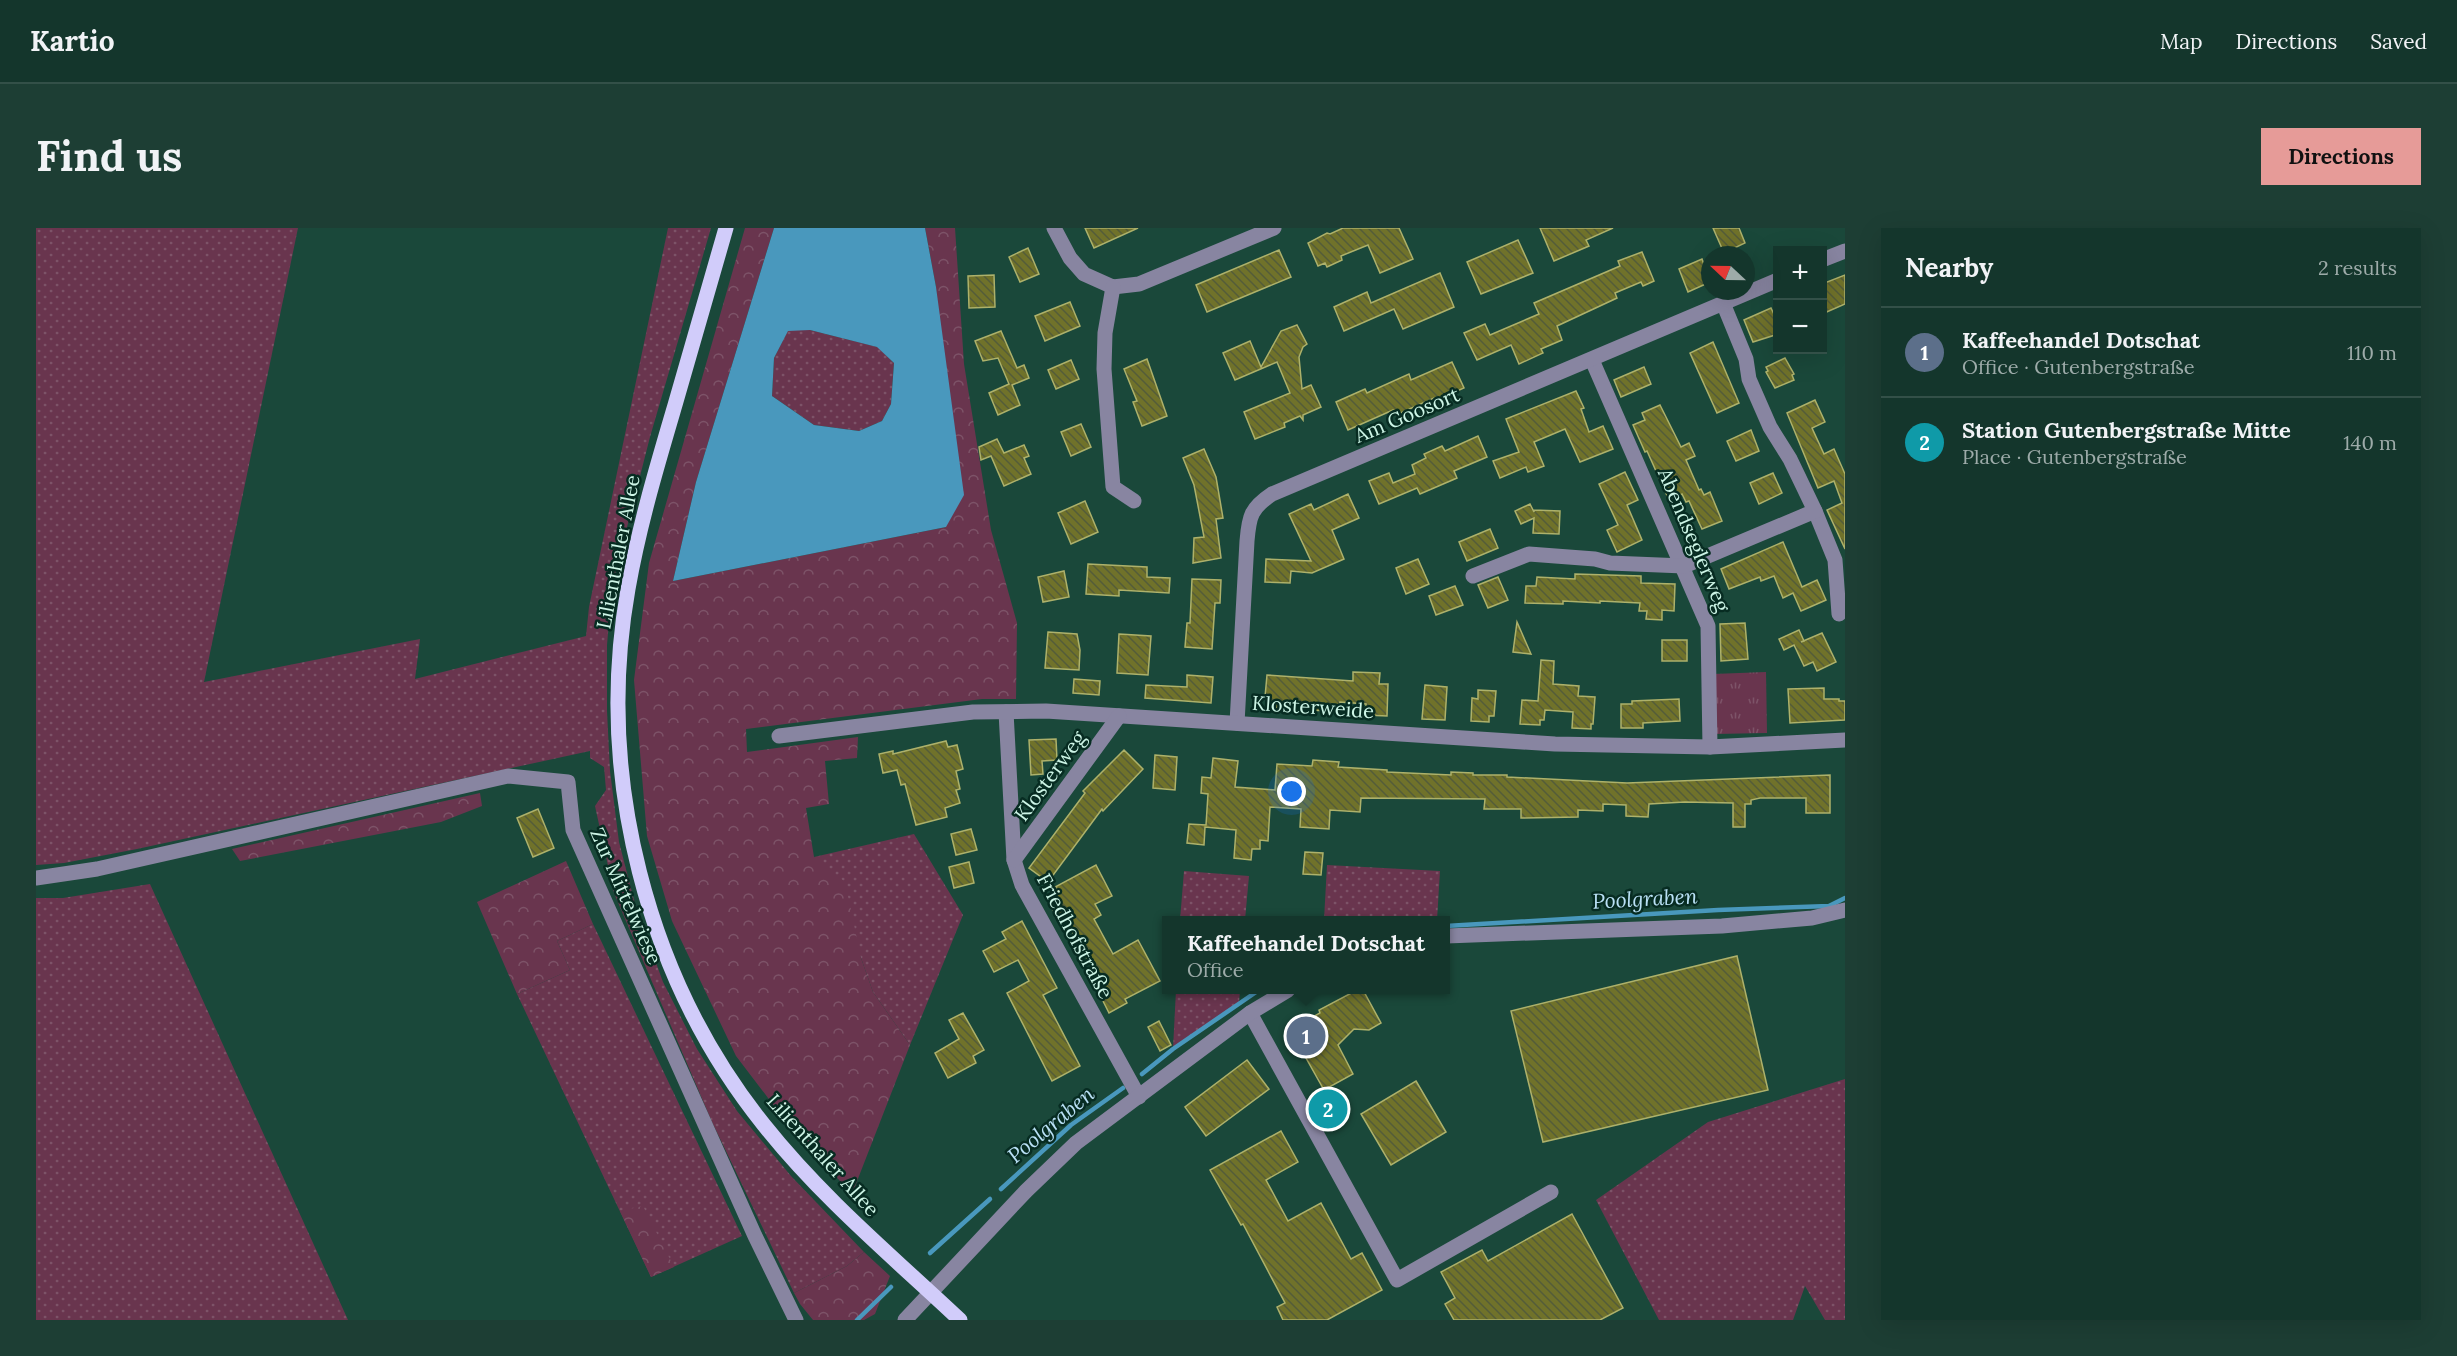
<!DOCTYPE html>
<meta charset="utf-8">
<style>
:root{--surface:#14362c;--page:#1d3e34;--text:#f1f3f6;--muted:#9daba9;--line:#335048;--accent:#e69b98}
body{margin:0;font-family:Lora,serif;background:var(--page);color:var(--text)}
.controls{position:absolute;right:18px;top:18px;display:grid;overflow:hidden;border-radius:0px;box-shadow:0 6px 24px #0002}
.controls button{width:54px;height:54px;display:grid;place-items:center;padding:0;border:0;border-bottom:2px solid var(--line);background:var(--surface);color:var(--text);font:30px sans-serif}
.compass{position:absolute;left:1665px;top:18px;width:54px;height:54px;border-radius:50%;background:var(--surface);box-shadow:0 6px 24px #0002;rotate:292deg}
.you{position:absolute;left:1256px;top:564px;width:21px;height:21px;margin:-15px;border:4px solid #fff;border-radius:50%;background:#1a73e8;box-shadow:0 0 0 9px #1a73e833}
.badge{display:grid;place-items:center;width:39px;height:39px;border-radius:50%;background:var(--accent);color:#fff;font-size:20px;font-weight:700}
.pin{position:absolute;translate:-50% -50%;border:3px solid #fff;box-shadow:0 2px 6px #0006}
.popup{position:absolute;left:1126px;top:688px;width:288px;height:78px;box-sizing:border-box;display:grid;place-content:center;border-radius:0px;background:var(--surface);filter:drop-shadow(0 2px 4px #0005);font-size:20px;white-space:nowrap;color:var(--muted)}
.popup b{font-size:22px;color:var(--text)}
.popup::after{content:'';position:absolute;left:50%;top:100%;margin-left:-12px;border:12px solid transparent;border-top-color:var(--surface)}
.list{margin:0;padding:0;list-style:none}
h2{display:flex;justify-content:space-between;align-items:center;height:78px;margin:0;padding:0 24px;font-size:26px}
h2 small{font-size:20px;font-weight:400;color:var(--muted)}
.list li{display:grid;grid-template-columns:39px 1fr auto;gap:18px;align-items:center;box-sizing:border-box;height:90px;padding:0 24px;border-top:2px solid var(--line)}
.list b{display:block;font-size:22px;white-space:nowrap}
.list p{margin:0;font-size:20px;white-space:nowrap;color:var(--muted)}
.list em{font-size:20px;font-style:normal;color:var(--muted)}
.map{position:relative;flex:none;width:1809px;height:1092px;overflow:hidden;border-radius:0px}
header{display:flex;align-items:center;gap:36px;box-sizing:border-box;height:84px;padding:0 30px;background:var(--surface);border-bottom:2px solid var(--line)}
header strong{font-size:28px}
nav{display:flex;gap:33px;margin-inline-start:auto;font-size:21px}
.intro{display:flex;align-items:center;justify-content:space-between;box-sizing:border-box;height:144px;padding:0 36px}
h1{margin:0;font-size:42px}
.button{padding:15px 27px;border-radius:0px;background:var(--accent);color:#111;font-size:21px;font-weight:700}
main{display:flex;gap:36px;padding:0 36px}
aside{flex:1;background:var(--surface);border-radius:0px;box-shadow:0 6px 24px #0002}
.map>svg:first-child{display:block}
.grass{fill:url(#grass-dots)}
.forest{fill:url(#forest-crowns)}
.park{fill:url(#park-tufts)}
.water{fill:#4998bd;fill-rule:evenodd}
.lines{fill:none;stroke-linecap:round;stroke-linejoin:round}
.stream{stroke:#4998bd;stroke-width:4.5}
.building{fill:url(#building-back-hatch);stroke:#adb16b;stroke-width:1.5}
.minor{stroke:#8885a1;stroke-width:15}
.major{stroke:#d1ccfa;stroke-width:15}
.labels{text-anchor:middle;stroke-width:5;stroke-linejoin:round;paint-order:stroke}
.street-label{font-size:20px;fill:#cdf5e6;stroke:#072c22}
.water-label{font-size:21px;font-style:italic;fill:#bae1f6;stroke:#072c22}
</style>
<header>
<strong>Kartio</strong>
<nav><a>Map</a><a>Directions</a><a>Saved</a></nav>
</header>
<div class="intro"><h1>Find us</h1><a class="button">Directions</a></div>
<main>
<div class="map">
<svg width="1809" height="1092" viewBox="0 0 1809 1092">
<defs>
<pattern id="grass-dots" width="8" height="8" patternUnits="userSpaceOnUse" patternTransform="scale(1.5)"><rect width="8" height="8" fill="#69354e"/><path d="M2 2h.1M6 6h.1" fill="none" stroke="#7d5368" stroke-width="1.8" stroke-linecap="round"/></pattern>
<pattern id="forest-crowns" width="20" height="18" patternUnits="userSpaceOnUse" patternTransform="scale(1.5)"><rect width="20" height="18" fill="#69354e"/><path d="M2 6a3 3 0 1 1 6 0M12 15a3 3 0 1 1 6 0" fill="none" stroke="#7d5368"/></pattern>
<pattern id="park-tufts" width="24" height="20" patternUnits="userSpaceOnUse" patternTransform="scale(1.5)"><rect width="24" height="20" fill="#69354e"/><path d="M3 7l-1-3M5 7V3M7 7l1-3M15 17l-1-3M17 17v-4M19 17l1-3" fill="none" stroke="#7d5368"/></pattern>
<pattern id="building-back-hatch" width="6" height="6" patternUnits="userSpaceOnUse" patternTransform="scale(1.5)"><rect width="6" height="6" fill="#70722a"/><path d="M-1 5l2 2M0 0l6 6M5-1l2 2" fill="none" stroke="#545c39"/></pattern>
</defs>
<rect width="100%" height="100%" fill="#1a483a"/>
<g class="grass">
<polygon points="0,0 262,0 168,454 384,411 379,451 550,408 553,379 632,0 675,0 614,209 576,358 571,417 571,483 574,543 583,614 600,680 627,754 661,821 701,883 755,948 828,1024 811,1038 758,1065 676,894 578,665 559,578 570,562 568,539 554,530 554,523 101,621 28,635 0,637"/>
<polygon points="752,102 774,102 842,119 858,135 855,176 846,193 823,203 778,197 736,168 738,130"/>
<polygon points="878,606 927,687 874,817 837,764 825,730 778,629"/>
<polygon points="1291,637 1404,643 1401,692 1288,692"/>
<polygon points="1148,643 1213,648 1209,692 1144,692"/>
<polygon points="114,656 312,1092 0,1092 0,670 27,670"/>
<polygon points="557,696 706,1008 615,1049 481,766 534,742 521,713"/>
<polygon points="1140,762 1204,762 1203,775 1137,821"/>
<polygon points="1809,851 1809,1092 1789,1092 1769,1058 1757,1092 1623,1092 1560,972 1672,894"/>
</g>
<g class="forest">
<polygon points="709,0 738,0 660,254 637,353 910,299 900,59 889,0 919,0 928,136 955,302 981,395 980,471 946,471 710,501 711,524 822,509 821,530 789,533 793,576 770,580 778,629 809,654 825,730 837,764 874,817 816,966 755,900 700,828 636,693 611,608 598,452 613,335"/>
<polygon points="444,565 446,578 405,594 204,633 196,621"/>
<polygon points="530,633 557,696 521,713 534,742 481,766 441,674"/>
<polygon points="607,978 638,1039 615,1049 584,983"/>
<polygon points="828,1024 854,1048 839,1086 828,1092 777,1092 764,1076 758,1065 811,1038"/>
</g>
<polygon class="park" points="1730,444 1731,505 1679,506 1677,446"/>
<path class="water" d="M 738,0 L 889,0 L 900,59 L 928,267 L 910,299 L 637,353 L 660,254 ZM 774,102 L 841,119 L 858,135 L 855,176 L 846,193 L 823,203 L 778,197 L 736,168 L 738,130 L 752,103 Z"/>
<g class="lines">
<g class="stream">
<polyline points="1410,698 1682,682 1793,678 1809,670"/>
<polyline points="1106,846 1137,821 1223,762"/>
<polyline points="965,961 1035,897 1087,860"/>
<polyline points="894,1025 954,971"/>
<polyline points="821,1092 855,1059"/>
</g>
</g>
<g class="building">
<polygon points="1049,0 1102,0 1058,20"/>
<polygon points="1307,0 1363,0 1377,31 1344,45 1332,17 1305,28 1306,32 1291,39 1289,35 1282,38 1272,15 1291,5 1294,6"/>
<polygon points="1504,0 1577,0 1550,12 1553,18 1518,33"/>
<polygon points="1677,0 1703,0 1709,15 1688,25"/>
<polygon points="1482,12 1497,45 1445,66 1431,34"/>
<polygon points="992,20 1003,46 984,54 973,29"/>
<polygon points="1243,22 1255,49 1171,84 1160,57"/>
<polygon points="1606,24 1618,53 1607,58 1605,54 1579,65 1581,70 1521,98 1526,112 1505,121 1507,125 1483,136 1475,117 1441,132 1428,105 1449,96 1454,107 1503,86 1498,75 1584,38 1582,33"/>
<polygon points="1666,31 1674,54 1652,64 1643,41"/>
<polygon points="1404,45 1418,79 1367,101 1358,81 1308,103 1298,79 1331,64 1335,75"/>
<polygon points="958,47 959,79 933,80 932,48"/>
<polygon points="1809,47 1809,76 1786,86 1786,56"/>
<polygon points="1034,74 1044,98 1009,113 999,88"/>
<polygon points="1735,80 1742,95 1742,103 1739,107 1717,114 1708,92"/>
<polygon points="1261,97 1271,116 1267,119 1263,129 1266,161 1275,157 1285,179 1267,187 1267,192 1264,188 1248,195 1249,199 1219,211 1208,184 1254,165 1241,134 1199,152 1187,125 1214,113 1225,139 1245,103"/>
<polygon points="965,103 981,140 988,137 993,150 976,157 984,177 962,187 953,165 973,156 962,130 947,133 939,113"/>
<polygon points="1677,114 1703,175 1681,185 1654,125"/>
<polygon points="1749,130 1758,146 1756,147 1758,152 1739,160 1730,144 1732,143 1730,139"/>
<polygon points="1111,131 1131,188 1106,198 1097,174 1101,173 1088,141"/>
<polygon points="1035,132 1043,151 1020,161 1012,142"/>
<polygon points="1416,134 1428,160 1399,173 1398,170 1360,187 1357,182 1312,202 1300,174 1329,161 1331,165 1373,146 1375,152"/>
<polygon points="1608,139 1615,156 1585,169 1578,152"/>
<polygon points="1540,163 1548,180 1545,181 1553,204 1567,198 1577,221 1544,234 1529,201 1498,214 1508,238 1492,244 1490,239 1464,250 1457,233 1483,224 1470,191"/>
<polygon points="1779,172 1789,194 1776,200 1788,226 1798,221 1809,246 1809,321 1791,282 1806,275 1798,253 1782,260 1751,185"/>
<polygon points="1624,177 1645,219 1653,215 1659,228 1650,232 1663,262 1665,261 1668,267 1674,264 1686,293 1666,301 1653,273 1650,274 1646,266 1633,272 1611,223 1609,224 1597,197 1609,192 1606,185"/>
<polygon points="1045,196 1055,219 1035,228 1025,204"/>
<polygon points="1715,202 1723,223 1700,233 1691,213"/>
<polygon points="1442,208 1451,229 1418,243 1421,250 1384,266 1381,260 1343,276 1333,253 1353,245 1357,255 1379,246 1376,237 1390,230 1388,226 1406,218 1409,223"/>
<polygon points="961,211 968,225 988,217 993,228 988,230 995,246 968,258 955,228 945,232 943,219"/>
<polygon points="1168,221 1180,249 1187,290 1180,291 1185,330 1157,335 1158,310 1168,309 1158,257 1147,230"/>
<polygon points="1589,244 1602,272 1591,277 1606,312 1581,324 1571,302 1582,297 1563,256"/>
<polygon points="1737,245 1746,265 1723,276 1714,255"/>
<polygon points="1312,266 1323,290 1296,302 1308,331 1276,345 1255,343 1254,355 1229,354 1230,331 1275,333 1253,286 1275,276 1278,282"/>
<polygon points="1049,273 1062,304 1035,316 1022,285"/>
<polygon points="1494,276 1498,284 1498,282 1524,283 1523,306 1497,305 1498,290 1485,296 1479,283"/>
<polygon points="1454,301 1462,320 1431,333 1423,314"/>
<polygon points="1747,314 1766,359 1781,352 1790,372 1765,383 1757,365 1747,370 1738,348 1725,353 1724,349 1693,361 1685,341"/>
<polygon points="1382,331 1393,356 1370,366 1360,340"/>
<polygon points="1052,336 1111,339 1111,349 1134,350 1133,365 1083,362 1083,368 1050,366"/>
<polygon points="1028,343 1033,369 1007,374 1002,349"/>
<polygon points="1539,346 1605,348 1605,355 1639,356 1638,383 1626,382 1626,392 1610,391 1611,383 1603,383 1604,375 1564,373 1564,375 1527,373 1527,376 1489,375 1490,358 1500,358 1501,349 1539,351"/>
<polygon points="1462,349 1472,372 1452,380 1442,357"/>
<polygon points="1156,351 1185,352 1184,375 1179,375 1176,421 1149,419 1151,395 1154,395"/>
<polygon points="1419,358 1427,377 1400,387 1393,368"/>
<polygon points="1481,394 1495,426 1477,424"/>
<polygon points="1709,395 1712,431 1685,433 1684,396"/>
<polygon points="1763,402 1768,413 1765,414 1786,405 1800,434 1781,443 1777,434 1768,438 1758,417 1748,422 1743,411"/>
<polygon points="1012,404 1041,406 1044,422 1043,442 1009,440"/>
<polygon points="1083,406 1115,408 1112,447 1081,445"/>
<rect x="1626" y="412" width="25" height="21"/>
<polygon points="1505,432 1518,433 1517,456 1543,458 1542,468 1559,469 1557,496 1555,496 1555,501 1536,500 1537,484 1509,482 1508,492 1504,492 1504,497 1484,496 1486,472 1502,473"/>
<polygon points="1317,444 1344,445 1343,456 1352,456 1351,488 1330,487 1330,476 1304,474 1303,484 1234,479 1235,469 1229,469 1231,447 1317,453"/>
<polygon points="1151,447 1177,449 1175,475 1109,470 1110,457 1151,459"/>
<polygon points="1038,451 1064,453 1063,467 1037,465"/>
<polygon points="1389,457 1411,459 1409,492 1386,491"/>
<polygon points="1788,460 1788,471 1803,471 1803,473 1809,473 1809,492 1754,495 1752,461"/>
<polygon points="1442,462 1460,463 1458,488 1453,488 1453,494 1435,493 1436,470 1442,471"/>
<polygon points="1643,471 1644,493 1607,495 1607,500 1585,500 1585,476 1596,476 1596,473"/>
<polygon points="1020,511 1021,532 1006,533 1007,546 995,547 993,512"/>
<polygon points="910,513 912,519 921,517 927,541 920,543 924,561 920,562 924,575 909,580 911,589 880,597 869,556 865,557 861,542 847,545 843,526 857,523 857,526"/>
<polygon points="1088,522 1107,541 1067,583 1066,581 1012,654 993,640 1049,565 1047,563"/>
<polygon points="1119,527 1141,529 1139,562 1117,560"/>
<polygon points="1177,530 1202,533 1199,559 1239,562 1241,536 1276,538 1277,532 1303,534 1302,539 1351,542 1351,544 1415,547 1415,544 1437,545 1437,547 1471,547 1471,549 1591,555 1794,547 1794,585 1770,585 1770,570 1724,570 1715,572 1715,576 1709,576 1709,599 1697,599 1697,575 1649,574 1613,576 1612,589 1590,588 1590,577 1567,576 1567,583 1542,582 1542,589 1485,590 1485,581 1448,581 1449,571 1325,570 1324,584 1294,582 1293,601 1264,599 1265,581 1234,579 1232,613 1224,612 1224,621 1216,621 1215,632 1198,630 1200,602 1169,599 1168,617 1151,615 1153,596 1170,597 1172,566 1165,565 1166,549 1175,550"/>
<polygon points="502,581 518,620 497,629 481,590"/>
<polygon points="935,601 941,622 920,627 915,606"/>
<polygon points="1269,624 1287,625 1285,647 1267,646"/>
<polygon points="933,634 938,655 918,660 913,639"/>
<polygon points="1060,637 1076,668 1059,676 1065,687 1058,691 1077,726 1102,712 1124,753 1089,771 1091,775 1073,785 1061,761 1065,758 1046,721 1026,686 1021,689 1010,669 1023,662 1019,659"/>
<polygon points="986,693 1021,760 1007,767 1044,838 1016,853 971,765 993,753 982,732 958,744 947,723 970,711 966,704"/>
<polygon points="1701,728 1732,862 1507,914 1475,783"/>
<polygon points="1321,762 1327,762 1345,795 1333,802 1318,801 1302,817 1317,846 1288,862 1266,823 1262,825 1250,804 1284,785 1283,782"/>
<polygon points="927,785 948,822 937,828 940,835 912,850 899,825 923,811 913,792"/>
<polygon points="1123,793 1135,817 1124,823 1112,799"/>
<polygon points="1211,832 1233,861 1170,908 1149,879"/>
<polygon points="1380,853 1410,904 1355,937 1325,886"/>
<polygon points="1245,903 1262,934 1230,952 1252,993 1285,975 1315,1031 1326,1025 1346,1062 1291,1092 1247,1092 1241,1079 1249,1075 1207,996 1205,997 1174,942"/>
<polygon points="1536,986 1587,1080 1564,1092 1418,1092 1409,1076 1419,1070 1405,1044 1446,1022 1452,1033"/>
</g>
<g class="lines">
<g class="minor">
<polyline points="1018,0 1034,30 1048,46 1077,59 1103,56 1238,0"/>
<polyline points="1786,32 1809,23"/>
<polyline points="1077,59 1069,105 1068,141 1077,259 1098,273"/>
<polyline points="1556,132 1672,398 1674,519"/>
<polyline points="1779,283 1799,332 1803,386"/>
<polyline points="1437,348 1493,326 1559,331 1574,335 1648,338 1779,283 1754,231 1734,199 1713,151 1710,131 1687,75"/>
<polyline points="970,484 978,632 986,657 1103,869"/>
<path d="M 1201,495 L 1211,313 C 1213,288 1215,280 1236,266 L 1742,52"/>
<polyline points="743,508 937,484 1010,483 1519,516 1674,519 1809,512"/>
<polyline points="978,632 1083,488"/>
<polyline points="0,650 61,641 472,548 532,554 537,602 719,1008 760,1092"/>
<polyline points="1410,708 1686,698 1776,690 1809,682"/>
<polyline points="1214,785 1361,1052 1515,964"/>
<polyline points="869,1092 990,963 1040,915 1214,785 1252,762"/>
</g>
<path class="major" d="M 690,0 C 673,59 656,118 639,177 C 621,238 603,298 592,361 C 559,547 610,750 728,897 C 786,970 857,1029 924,1092"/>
</g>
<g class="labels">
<g class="street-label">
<text transform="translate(1371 187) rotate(-23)" y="7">Am Goosort</text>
<text transform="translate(1658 312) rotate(67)" y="7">Abendseglerweg</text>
<text transform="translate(582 324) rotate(-79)" y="7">Lilienthaler Allee</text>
<text transform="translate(1277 479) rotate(4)" y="7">Klosterweide</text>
<text transform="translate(1014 548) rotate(-54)" y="7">Klosterweg</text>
<text transform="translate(590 668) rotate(66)" y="7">Zur Mittelwiese</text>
<text transform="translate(1039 708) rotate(62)" y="7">Friedhofstraße</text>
<text transform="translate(787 927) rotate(48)" y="7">Lilienthaler Allee</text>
</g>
<g class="water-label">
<text transform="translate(1609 671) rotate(-3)" y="7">Poolgraben</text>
<text transform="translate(1015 897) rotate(-40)" y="7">Poolgraben</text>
</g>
</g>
</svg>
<div class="controls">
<button>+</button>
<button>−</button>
</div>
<svg class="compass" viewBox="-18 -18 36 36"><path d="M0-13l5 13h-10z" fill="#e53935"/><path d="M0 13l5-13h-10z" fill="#9daba9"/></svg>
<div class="you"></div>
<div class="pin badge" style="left:1270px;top:808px;background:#5c6f8a">1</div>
<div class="popup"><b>Kaffeehandel Dotschat</b>Office</div>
<div class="pin badge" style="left:1292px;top:881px;background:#0f9aa8">2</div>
</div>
<aside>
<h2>Nearby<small>2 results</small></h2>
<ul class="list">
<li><span class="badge" style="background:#5c6f8a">1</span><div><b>Kaffeehandel Dotschat</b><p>Office · Gutenbergstraße</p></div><em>110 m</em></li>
<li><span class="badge" style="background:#0f9aa8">2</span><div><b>Station Gutenbergstraße Mitte</b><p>Place · Gutenbergstraße</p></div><em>140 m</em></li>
</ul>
</aside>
</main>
